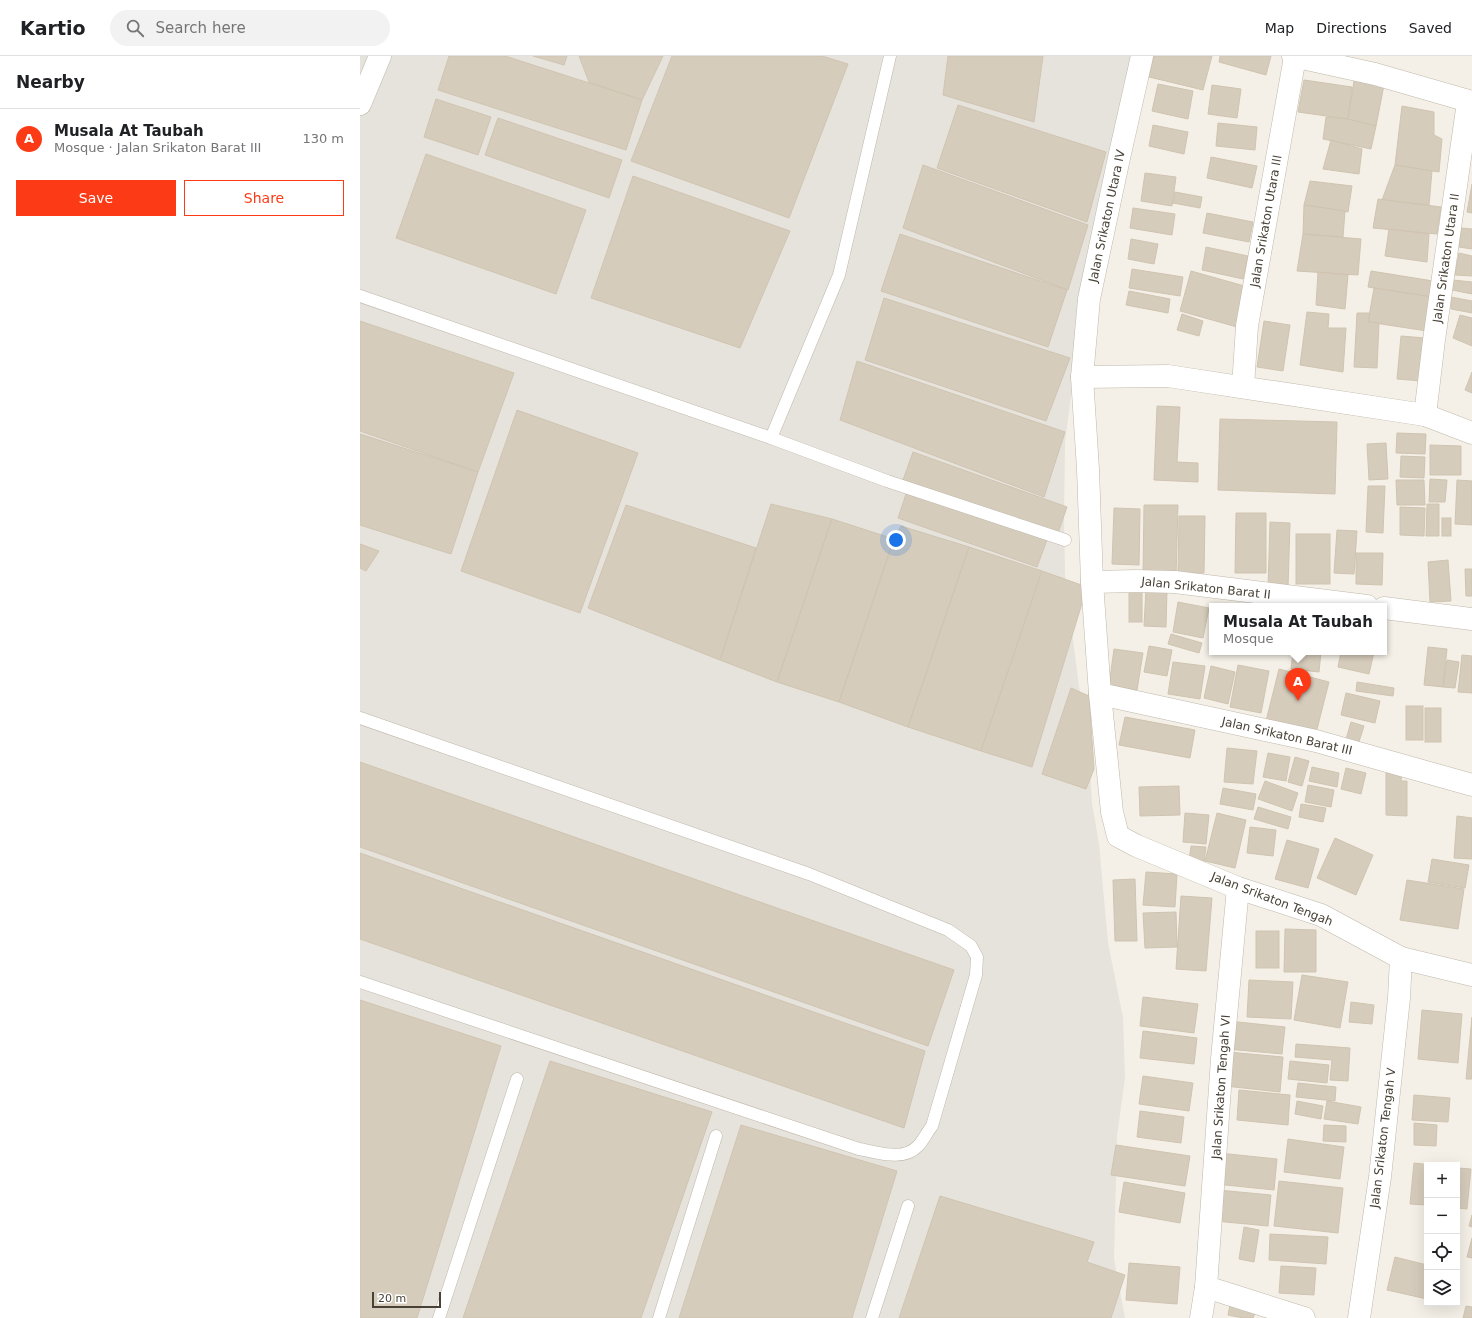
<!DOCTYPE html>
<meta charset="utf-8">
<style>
:root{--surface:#fff;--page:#f2f2f2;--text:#202124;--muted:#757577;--line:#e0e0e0;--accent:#fc3b16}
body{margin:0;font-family:"DejaVu Sans",sans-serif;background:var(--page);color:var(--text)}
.controls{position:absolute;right:12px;bottom:12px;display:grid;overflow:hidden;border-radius:0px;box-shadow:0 4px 16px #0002}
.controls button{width:36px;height:36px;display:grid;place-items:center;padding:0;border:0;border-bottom:1px solid var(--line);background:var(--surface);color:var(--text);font:20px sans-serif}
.scale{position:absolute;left:12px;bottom:10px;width:69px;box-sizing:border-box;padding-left:4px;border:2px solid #474136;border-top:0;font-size:11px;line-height:14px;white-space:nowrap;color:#474136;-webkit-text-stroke:3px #fff;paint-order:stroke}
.you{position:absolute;left:536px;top:484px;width:14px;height:14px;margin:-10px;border:3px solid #fff;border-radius:50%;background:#1a73e8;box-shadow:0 0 0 6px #1a73e833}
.badge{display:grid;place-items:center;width:26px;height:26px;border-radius:50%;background:var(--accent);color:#fff;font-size:13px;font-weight:700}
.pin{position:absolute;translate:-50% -33px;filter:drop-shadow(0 1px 2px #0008)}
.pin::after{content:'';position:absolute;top:21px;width:14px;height:12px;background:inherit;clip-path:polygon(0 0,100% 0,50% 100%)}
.popup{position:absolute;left:849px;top:547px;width:178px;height:52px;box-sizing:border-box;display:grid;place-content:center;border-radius:0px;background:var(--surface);filter:drop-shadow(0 1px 3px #0005);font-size:13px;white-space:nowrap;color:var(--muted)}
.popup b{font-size:15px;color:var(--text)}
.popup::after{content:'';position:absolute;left:50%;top:100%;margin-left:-8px;border:8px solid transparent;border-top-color:var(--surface)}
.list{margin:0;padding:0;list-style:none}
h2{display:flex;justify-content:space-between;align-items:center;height:52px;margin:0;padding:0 16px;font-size:17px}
h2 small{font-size:13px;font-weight:400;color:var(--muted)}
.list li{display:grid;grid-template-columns:26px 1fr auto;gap:12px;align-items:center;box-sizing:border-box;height:60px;padding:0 16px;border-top:1px solid var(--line)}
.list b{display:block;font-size:15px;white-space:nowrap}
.list p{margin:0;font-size:13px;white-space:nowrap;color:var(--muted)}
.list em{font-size:13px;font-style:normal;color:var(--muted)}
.actions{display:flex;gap:8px;padding:12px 16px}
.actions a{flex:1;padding:9px 0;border:1px solid var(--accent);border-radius:0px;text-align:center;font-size:14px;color:var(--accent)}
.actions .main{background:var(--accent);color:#fff}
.icon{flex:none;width:22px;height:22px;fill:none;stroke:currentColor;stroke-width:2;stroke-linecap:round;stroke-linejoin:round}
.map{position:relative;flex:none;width:1112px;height:1262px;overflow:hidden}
header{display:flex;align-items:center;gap:24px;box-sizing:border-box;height:56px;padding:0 20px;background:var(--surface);border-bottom:1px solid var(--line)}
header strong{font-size:19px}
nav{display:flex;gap:22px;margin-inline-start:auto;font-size:14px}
.search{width:280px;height:36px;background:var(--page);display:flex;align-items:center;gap:10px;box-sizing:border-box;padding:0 14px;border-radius:22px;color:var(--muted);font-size:15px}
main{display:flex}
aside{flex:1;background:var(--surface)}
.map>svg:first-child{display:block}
.industrial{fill:#e6e2dc}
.building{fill:#d6ccbc;stroke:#d0c4b0}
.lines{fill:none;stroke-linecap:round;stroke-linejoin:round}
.service-casing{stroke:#bfb8aa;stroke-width:13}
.minor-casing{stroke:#bfb8aa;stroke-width:23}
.tertiary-casing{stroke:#bfb8aa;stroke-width:23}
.service{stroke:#fff;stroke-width:12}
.minor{stroke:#fff;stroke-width:22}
.tertiary{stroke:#fff;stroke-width:22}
.labels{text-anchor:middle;stroke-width:3;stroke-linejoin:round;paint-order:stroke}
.street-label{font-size:12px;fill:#474136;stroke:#fff}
</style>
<header>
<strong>Kartio</strong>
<div class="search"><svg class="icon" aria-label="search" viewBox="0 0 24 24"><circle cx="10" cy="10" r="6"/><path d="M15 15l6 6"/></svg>Search here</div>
<nav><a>Map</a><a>Directions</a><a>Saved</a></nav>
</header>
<main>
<aside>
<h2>Nearby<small></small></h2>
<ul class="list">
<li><span class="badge">A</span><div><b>Musala At Taubah</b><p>Mosque · Jalan Srikaton Barat III</p></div><em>130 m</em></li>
</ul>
<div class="actions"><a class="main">Save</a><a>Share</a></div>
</aside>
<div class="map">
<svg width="1112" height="1262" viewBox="0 0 1112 1262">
<rect width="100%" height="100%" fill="#f4f0e7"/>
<polygon class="industrial" points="0,0 771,0 712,332 705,386 704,462 705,520 719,631 728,683 732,747 739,788 748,887 763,962 765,1022 757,1080 754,1203 765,1262 0,1262"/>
<g class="building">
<polygon points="89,0 145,0 282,44 266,94 78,34"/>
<polygon points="173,0 207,0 204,9"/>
<polygon points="219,0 303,0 282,44 229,26"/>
<polygon points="312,0 462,0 488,8 429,162 271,105"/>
<polygon points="588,0 683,0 674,66 583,39"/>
<polygon points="794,0 852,0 843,34 789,21"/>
<polygon points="860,0 911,0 906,19 859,6"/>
<polygon points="944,24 992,31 988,63 938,56"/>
<polygon points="994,25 1024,29 1016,70 988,63"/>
<polygon points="798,28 833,35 828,63 792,55"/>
<polygon points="852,29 881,33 877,62 848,58"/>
<polygon points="76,43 131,61 118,99 64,81"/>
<polygon points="598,49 746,96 727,166 577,112"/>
<polygon points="1042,50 1074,56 1074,79 1082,83 1079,116 1035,109"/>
<polygon points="966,61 988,63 1016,70 1011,93 963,83"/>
<polygon points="138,62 262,104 249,142 125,99"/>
<polygon points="858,67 897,71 895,94 856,90"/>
<polygon points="793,69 828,76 824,98 789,90"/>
<polygon points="971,84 1002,93 999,118 963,113"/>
<polygon points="66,98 226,154 196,238 36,182"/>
<polygon points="851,101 897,110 892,132 847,122"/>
<polygon points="563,109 728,169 708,234 543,172"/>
<polygon points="1035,109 1072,115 1069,149 1022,144"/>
<polygon points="785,117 816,121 812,150 781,145"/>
<polygon points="273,120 430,175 380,292 231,242"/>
<polygon points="950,125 992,130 988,156 944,149"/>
<polygon points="1112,128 1112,157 1107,156"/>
<polygon points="815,136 842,141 840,152 813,147"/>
<polygon points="1018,143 1081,151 1077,178 1013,172"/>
<polygon points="944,149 985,155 983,181 943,178"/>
<polygon points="773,152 815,158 812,179 770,172"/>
<polygon points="847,157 893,166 889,186 843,177"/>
<polygon points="1101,172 1112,173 1112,193 1099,191"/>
<polygon points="1029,173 1069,178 1067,206 1025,200"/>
<polygon points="540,178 707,234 688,291 521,235"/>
<polygon points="943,178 1001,183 998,219 937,215"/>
<polygon points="771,183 798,188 794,208 768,203"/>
<polygon points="846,191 888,200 883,223 842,214"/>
<polygon points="1099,197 1112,200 1112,220 1095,219"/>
<polygon points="772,213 823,221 820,240 769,232"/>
<polygon points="831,215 888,231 877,271 820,255"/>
<polygon points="1011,215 1073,225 1070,241 1008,231"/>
<polygon points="958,216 988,219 985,253 956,249"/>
<polygon points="1093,224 1112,226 1112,238 1092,234"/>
<polygon points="1014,232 1073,241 1067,275 1008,266"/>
<polygon points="769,235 810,243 808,257 766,249"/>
<polygon points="1091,241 1112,245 1112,257 1091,253"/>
<polygon points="524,242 710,302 686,365 505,304"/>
<polygon points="947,256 969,258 968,272 986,272 983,316 940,309"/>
<polygon points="997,257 1010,257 1008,266 1019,267 1017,312 994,311"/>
<polygon points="822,258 843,265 839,280 817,274"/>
<polygon points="1100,259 1112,262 1112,290 1093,282"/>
<polygon points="0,265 154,317 118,416 0,375"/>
<polygon points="904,265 930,269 923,315 897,311"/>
<polygon points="1041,280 1065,282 1062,325 1037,323"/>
<polygon points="497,305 705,376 684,441 480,364"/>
<polygon points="1112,316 1112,337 1105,334"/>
<polygon points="797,350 820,351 817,406 838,407 838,426 794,424"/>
<polygon points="157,354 278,397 220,557 101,515"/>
<polygon points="860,363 977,366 975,438 858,434"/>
<polygon points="1037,377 1066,378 1065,398 1036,397"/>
<polygon points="0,378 118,416 91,498 0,469"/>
<polygon points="1026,387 1028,423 1009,424 1007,388"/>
<polygon points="1070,389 1101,390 1101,419 1070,419"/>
<polygon points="553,396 707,451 697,480 543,424"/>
<polygon points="1041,400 1065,401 1064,422 1040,421"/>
<polygon points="1070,423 1087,424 1085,446 1069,446"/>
<polygon points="1036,424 1064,424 1065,449 1037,449"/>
<polygon points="1097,424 1112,425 1112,469 1095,468"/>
<polygon points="1008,430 1025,430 1023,477 1006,476"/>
<polygon points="548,432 688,481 677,511 538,462"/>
<polygon points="411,448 472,463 417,626 360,604"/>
<polygon points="1067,448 1079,448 1079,480 1066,480"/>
<polygon points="266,449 396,492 360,604 228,552"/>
<polygon points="784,449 818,449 816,521 783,520"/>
<polygon points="1040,451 1065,452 1064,480 1040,479"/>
<polygon points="754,452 780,453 779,509 752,508"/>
<polygon points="876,457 906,457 906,517 875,517"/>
<polygon points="819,460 845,460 844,517 818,517"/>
<rect x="1082" y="462" width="9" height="18"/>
<polygon points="472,463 534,483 479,646 417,626"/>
<polygon points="910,466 930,467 928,532 908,532"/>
<polygon points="541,470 609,491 548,671 479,646 534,483"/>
<polygon points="977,474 997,475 994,518 974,517"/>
<rect x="936" y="478" width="34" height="50"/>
<polygon points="0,488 19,495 6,515 0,512"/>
<polygon points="609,491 682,515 621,695 548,671"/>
<polygon points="996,497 1023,497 1022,529 996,528"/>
<polygon points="1088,504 1091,545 1070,546 1068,506"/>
<polygon points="1105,513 1112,513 1112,540 1106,540"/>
<polygon points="682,515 727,531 672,711 621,695"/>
<polygon points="786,533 807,534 806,571 784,570"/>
<rect x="769" y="536" width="13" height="30"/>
<polygon points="818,546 849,552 843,582 813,576"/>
<polygon points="811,578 842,587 839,597 808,588"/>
<polygon points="789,590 812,594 807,620 784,616"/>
<polygon points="1068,591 1087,593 1083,631 1064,629"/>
<polygon points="754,593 783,597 777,634 749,630"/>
<polygon points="933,596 961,596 959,616 931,613"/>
<polygon points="981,596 1014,596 1009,618 978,611"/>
<polygon points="1102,599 1112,600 1112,637 1098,636"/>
<polygon points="1087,604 1099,606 1095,632 1083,631"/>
<polygon points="813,606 845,610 840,643 808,638"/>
<polygon points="878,609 909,615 901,657 870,651"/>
<polygon points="851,610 875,616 868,648 844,642"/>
<polygon points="919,613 969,626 956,677 906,665"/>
<polygon points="997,626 1034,632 1033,640 996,635"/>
<polygon points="711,632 729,640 734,713 726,733 682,718"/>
<polygon points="986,637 1020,645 1015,667 981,659"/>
<rect x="1046" y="650" width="17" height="34"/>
<rect x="1065" y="652" width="16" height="34"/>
<polygon points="765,661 835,674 830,702 759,689"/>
<polygon points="991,666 1004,670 997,692 985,687"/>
<polygon points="867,692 897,695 893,728 864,726"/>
<polygon points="908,697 930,701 926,725 903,721"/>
<polygon points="935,701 949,705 942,730 928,726"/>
<polygon points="0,706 594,914 568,990 0,791"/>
<polygon points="952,711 979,717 977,731 949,725"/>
<polygon points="986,712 1006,717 1001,738 981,733"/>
<polygon points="1026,717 1042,717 1041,725 1047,725 1047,760 1026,759"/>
<polygon points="905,725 938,737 932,755 898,743"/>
<polygon points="948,729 974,734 971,751 945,746"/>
<polygon points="819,730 820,759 780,760 779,731"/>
<polygon points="863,732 896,738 893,754 860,748"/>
<polygon points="941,748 966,752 963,766 939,761"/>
<polygon points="898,751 931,761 928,773 894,763"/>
<polygon points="825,757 849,759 846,788 823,786"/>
<polygon points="857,757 886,764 875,812 845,805"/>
<polygon points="1097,760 1112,762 1112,803 1094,802"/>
<polygon points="890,771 916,774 913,800 887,797"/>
<polygon points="975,782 1013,799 996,839 957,822"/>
<polygon points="927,784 959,793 948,832 915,823"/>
<polygon points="831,790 846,791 844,806 829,805"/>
<polygon points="0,797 565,995 544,1072 0,883"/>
<polygon points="1072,803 1109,809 1105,832 1068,826"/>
<polygon points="786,816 817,818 815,851 783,849"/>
<polygon points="775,823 777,885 755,885 753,824"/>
<polygon points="1047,824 1104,833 1098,873 1040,864"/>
<polygon points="821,840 852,842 846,915 816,913"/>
<polygon points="816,856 817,891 785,892 783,857"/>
<polygon points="925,873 956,874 956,916 924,916"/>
<rect x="896" y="875" width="23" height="37"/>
<polygon points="942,919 988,926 980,972 934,964"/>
<polygon points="889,924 933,926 931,963 887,961"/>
<polygon points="783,941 838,948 834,977 780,970"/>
<polygon points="0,944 141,990 57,1262 0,1262"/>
<polygon points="991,946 1014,949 1012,968 989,966"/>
<polygon points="1062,954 1102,958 1098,1007 1058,1003"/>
<polygon points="1112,961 1112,1023 1106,1023"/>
<polygon points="869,965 925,971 922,998 867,993"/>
<polygon points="783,975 837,982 834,1008 780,1002"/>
<polygon points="936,988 990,992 988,1025 970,1024 972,1004 935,1001"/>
<polygon points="868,996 923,1001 920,1036 865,1030"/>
<polygon points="190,1005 352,1056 281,1262 103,1262"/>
<polygon points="930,1005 969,1009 967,1027 928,1023"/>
<polygon points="783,1020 833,1027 829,1055 779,1048"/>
<polygon points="938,1027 976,1031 975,1045 936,1041"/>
<polygon points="879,1034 930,1039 928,1069 877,1064"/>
<polygon points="1054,1039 1090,1042 1088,1066 1052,1064"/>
<polygon points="937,1045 963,1050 961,1063 935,1058"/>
<polygon points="967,1045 1001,1051 998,1068 964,1063"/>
<polygon points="780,1055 824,1061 821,1087 777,1081"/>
<polygon points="1054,1067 1077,1069 1076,1090 1054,1089"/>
<polygon points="381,1069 537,1115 492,1262 319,1262"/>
<polygon points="964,1069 986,1070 986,1086 963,1085"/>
<polygon points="928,1083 984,1091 980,1123 924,1116"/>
<polygon points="756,1089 830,1100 825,1130 751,1119"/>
<polygon points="859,1097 917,1103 914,1134 856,1128"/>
<polygon points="1054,1107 1071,1109 1067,1109 1067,1149 1050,1148"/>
<polygon points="1097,1112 1111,1113 1107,1153 1097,1152"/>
<polygon points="919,1125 983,1132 978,1177 914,1170"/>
<polygon points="764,1126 825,1137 820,1167 759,1156"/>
<polygon points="858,1134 911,1139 908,1170 855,1165"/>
<polygon points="580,1140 734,1186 727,1206 765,1219 751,1262 539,1262"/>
<polygon points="1112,1159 1112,1171 1109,1170"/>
<polygon points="884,1171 899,1174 894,1206 879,1203"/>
<polygon points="910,1178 968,1181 966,1208 909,1204"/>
<polygon points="1112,1182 1112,1202 1107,1201"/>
<polygon points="1035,1201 1067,1209 1067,1243 1027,1234"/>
<polygon points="769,1207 820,1211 817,1248 766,1244"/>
<polygon points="921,1210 956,1212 954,1239 919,1237"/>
<polygon points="871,1244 898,1250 893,1262 883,1262 868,1259"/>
<polygon points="1106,1250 1112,1251 1112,1262 1103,1262"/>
</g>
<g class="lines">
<defs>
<g id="service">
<polyline points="0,240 411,382 479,219 530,0"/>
<polyline points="411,382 527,425 705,484"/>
<path d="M 0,662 L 449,818 L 588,874 L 611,890 L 617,901 L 616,919 L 572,1070 C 567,1076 563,1085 558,1090 C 543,1106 517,1096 499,1093 L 0,926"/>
<polyline points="79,1262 157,1023"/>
<polyline points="299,1262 356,1080"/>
<polyline points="512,1262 548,1150"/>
</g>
<g id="minor">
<polyline points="782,0 759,102 729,243 722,321 728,413 732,526 740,638 752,756 758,780 777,790 878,832 961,859 1041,902 1112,919"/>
<polyline points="933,0 1015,18 1112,46"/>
<polyline points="722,321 808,320 1065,359 1112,377"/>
<polyline points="883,331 887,270 935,1"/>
<polyline points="1065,359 1074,284 1108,46"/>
<polyline points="732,526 776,525 815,526 1007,550"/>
<polyline points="1024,552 1112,563"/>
<polyline points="740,638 956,685 1112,729"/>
<polyline points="846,1231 944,1262"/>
<polyline points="841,1262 846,1231 862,1003 878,832"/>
<polyline points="999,1262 1020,1121 1039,942 1041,902"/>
</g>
<polyline id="tertiary" points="0,48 20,0"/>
</defs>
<use href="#service" class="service-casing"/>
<use href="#minor" class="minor-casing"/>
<use href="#tertiary" class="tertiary-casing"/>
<use href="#service" class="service"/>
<use href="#minor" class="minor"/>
<use href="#tertiary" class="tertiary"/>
</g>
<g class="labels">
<g class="street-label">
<text transform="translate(747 160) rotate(-78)" y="4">Jalan Srikaton Utara IV</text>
<text transform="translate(906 165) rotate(-80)" y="4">Jalan Srikaton Utara III</text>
<text transform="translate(1086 202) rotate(-82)" y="4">Jalan Srikaton Utara II</text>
<text transform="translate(846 532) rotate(6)" y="4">Jalan Srikaton Barat II</text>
<text transform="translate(927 680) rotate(13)" y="4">Jalan Srikaton Barat III</text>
<text transform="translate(912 843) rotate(21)" y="4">Jalan Srikaton Tengah</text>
<text transform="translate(861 1031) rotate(-86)" y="4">Jalan Srikaton Tengah VI</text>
<text transform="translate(1023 1082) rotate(-83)" y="4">Jalan Srikaton Tengah V</text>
</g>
</g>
</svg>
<div class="controls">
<button>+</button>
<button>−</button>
<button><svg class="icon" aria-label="locate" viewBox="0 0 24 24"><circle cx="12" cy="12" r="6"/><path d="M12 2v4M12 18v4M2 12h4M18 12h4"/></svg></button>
<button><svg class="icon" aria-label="layers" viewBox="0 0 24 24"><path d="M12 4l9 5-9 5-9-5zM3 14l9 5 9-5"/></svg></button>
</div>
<div class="scale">20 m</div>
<div class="you"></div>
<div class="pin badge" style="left:938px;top:645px">A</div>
<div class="popup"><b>Musala At Taubah</b>Mosque</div>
</div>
</main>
